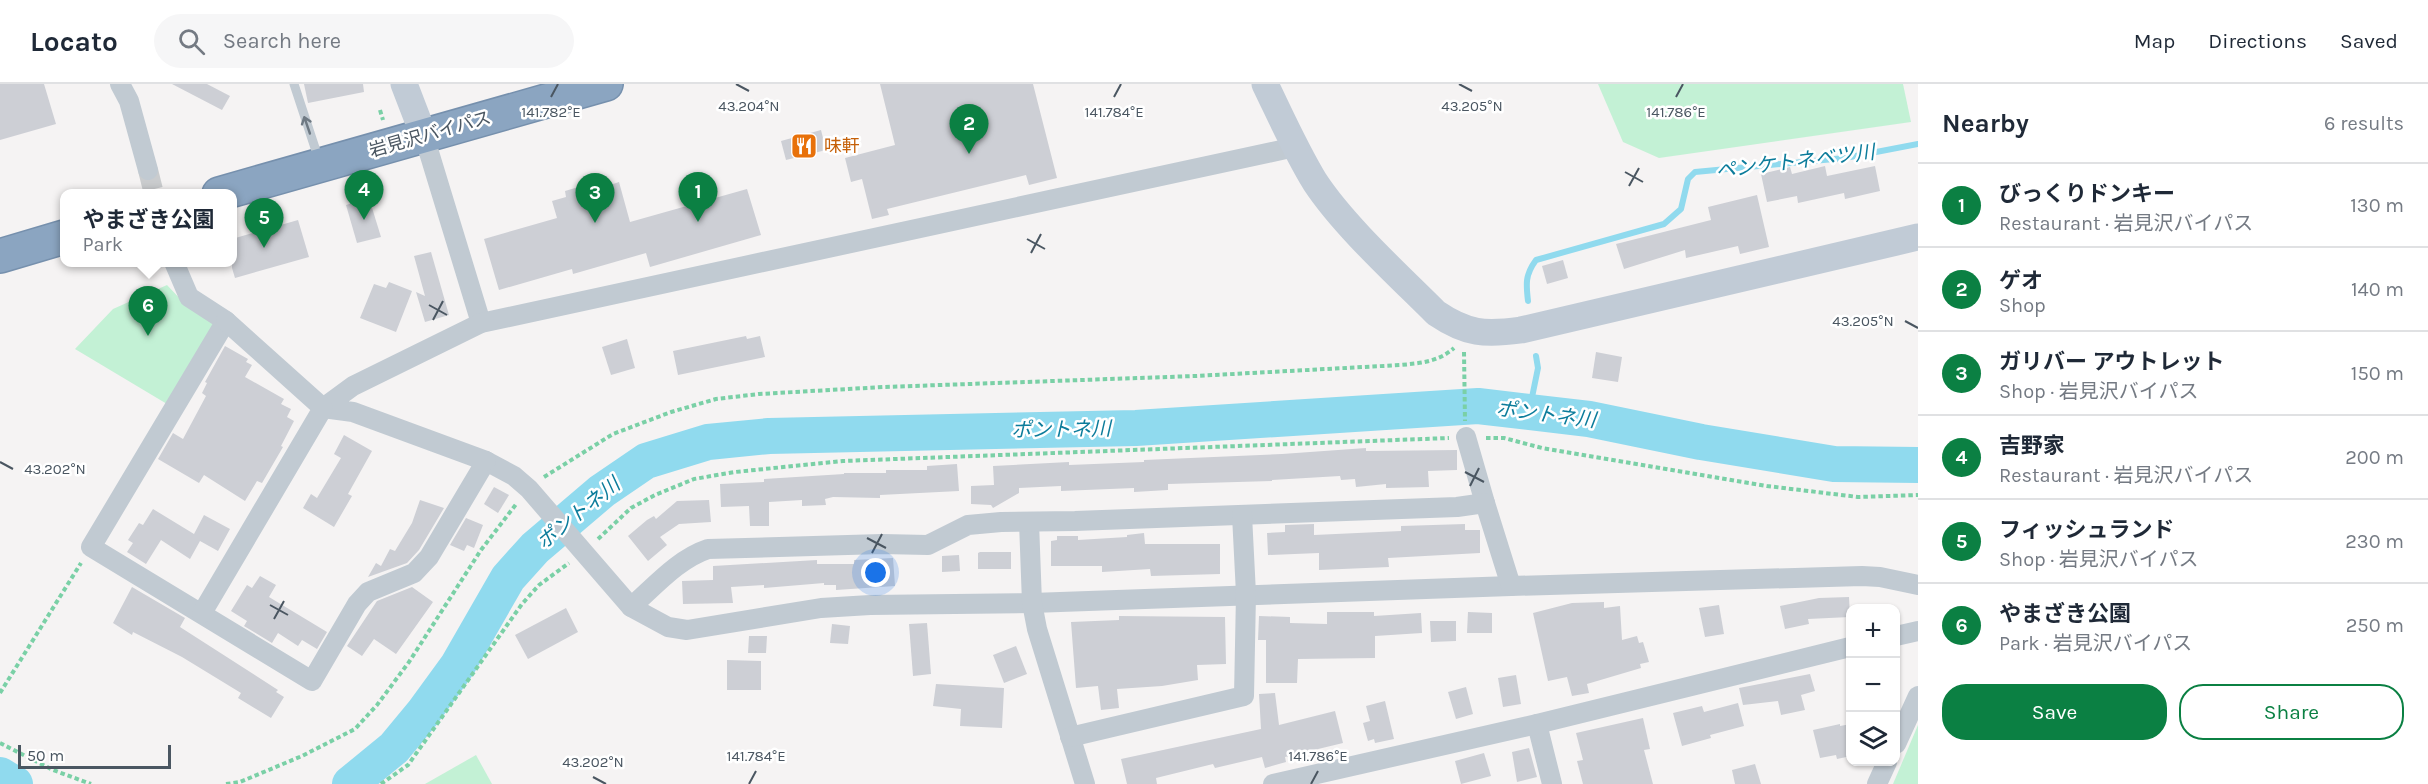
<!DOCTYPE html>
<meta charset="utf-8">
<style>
:root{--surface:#fff;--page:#f6f6f7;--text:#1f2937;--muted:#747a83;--line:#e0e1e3;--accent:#0b8043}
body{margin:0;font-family:Karla,"Noto Sans JP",sans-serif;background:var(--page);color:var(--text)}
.controls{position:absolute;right:18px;bottom:18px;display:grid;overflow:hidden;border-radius:12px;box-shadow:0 2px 4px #0004}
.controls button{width:54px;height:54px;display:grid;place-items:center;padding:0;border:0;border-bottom:2px solid var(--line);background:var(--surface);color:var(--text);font:30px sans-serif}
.scale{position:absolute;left:18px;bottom:15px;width:153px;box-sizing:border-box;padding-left:6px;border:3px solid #4a5661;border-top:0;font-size:16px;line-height:21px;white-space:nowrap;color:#4a5661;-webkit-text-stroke:4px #fff;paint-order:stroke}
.you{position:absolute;left:876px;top:489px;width:21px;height:21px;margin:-15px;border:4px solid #fff;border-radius:50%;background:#1a73e8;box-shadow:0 0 0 9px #1a73e833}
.badge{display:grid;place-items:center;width:39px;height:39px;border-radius:50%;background:var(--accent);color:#fff;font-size:20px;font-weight:700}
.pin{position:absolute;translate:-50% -50px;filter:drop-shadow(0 2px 3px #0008)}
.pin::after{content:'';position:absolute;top:32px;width:21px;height:18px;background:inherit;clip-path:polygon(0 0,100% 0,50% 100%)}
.popup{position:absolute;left:60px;top:105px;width:177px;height:78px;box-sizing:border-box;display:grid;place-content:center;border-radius:12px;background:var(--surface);filter:drop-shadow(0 2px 4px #0005);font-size:20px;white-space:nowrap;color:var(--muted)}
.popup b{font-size:22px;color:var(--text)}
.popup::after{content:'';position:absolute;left:50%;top:100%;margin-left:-12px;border:12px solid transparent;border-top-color:var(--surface)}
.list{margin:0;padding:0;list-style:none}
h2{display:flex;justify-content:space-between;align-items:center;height:78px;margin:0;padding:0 24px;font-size:26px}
h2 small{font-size:20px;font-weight:400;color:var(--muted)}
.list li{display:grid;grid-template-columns:39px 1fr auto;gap:18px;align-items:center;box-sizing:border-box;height:84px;padding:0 24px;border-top:2px solid var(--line)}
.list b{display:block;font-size:22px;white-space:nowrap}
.list p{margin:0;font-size:20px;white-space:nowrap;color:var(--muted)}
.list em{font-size:20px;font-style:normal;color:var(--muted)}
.actions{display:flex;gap:12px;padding:18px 24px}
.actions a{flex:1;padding:14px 0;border:2px solid var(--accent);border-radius:24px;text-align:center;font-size:21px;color:var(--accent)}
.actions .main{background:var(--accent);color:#fff}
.icon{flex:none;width:33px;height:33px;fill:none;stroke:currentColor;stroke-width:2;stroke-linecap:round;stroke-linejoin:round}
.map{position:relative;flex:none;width:1918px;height:700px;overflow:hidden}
header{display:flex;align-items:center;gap:36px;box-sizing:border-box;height:84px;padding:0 30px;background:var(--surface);border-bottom:2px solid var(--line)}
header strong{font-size:28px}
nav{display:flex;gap:33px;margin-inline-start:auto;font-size:21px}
.search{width:420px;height:54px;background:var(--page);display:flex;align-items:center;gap:15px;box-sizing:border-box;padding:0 21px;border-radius:33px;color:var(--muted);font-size:22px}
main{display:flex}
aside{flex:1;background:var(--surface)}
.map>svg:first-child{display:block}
.green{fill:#c3f1d5}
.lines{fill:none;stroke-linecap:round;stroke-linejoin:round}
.stream{stroke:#90daee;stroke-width:6}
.river{stroke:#90daee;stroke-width:36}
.building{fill:#cdcfd5}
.street-tunnel{stroke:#caccce;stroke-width:20;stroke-dasharray:20 10;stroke-linecap:butt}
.highway-casing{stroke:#7690ad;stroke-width:36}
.path{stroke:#7ad0a6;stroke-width:4;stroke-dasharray:4.5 3;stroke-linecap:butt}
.lane{stroke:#c1cad2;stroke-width:9}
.street{stroke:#c1cad2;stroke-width:20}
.secondary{stroke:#c1cbd6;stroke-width:27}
.highway{stroke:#8ba5c1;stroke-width:33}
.oneway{stroke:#6e7983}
.ticks{fill:none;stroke:#4a5661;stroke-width:2}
.labels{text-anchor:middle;stroke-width:5;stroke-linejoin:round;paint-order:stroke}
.street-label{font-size:18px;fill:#4a5661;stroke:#fff}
.food-label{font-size:18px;fill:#c56008;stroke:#fff;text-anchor:start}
.water-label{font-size:20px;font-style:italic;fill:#0c7c9b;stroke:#fff}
.ticks-label{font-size:15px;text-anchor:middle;fill:#4a5661;stroke:#fff;stroke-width:5;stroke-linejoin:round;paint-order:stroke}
</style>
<header>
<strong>Locato</strong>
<div class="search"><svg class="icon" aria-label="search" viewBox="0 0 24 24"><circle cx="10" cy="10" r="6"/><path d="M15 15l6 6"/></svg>Search here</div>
<nav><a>Map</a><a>Directions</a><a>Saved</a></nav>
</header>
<main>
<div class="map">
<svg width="1918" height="700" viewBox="0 0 1918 700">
<rect width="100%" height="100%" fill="#f5f3f3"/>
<g class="green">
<polygon points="1598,0 1903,0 1911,38 1659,74 1623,58"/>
<polygon points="167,201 184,219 216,239 167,320 75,265 113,225"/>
<polygon points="1918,641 1918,700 1893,700"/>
<polygon points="476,671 492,700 425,700"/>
</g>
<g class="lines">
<g class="stream">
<path d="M 1528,217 C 1526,200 1525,191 1536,176 L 1664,140 L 1681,125 L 1688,95 L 1695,88 L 1845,74 L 1918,60"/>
<polyline points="1529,328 1538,284 1536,272"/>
</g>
<g class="river">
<polyline points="0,691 15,700"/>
<polyline points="350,700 394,664 423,629 458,581 508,494 535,464 602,407 646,377 708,358 769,352 1136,344 1478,322 1589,335 1701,358 1834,380 1918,381"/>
</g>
</g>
<g class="building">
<polygon points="0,0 44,0 56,40 0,56"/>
<polygon points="172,0 207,0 230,12 222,26"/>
<polygon points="304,0 363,0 364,8 308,19"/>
<polygon points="880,0 1033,0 1057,94 1029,101 1026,91 887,125 889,131 872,135 862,95 851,98 845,74 895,61"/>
<polygon points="821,46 826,66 786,76 781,57"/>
<polygon points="1825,82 1827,92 1875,82 1880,107 1845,115 1844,109 1798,119 1797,112 1767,118 1761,90 1790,83 1792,90"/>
<polygon points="602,96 604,103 619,98 630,138 747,105 761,151 650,183 646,169 573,190 572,185 499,206 484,155 557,134 552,117 566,113 565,107"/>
<polygon points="1757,111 1769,163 1740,170 1738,162 1686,174 1685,166 1624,185 1616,160 1711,136 1708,123"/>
<polygon points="369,114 381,153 357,159 346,121"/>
<polygon points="298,136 309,173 235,194 232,184 232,155"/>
<polygon points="431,168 449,231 425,238 416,208 425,212 414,172"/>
<polygon points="1563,176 1568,194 1547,200 1542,182"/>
<polygon points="389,198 412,207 396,248 360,234 374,200 386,204"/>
<polygon points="746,252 747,255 760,252 765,273 678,291 673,267"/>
<polygon points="627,255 635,284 611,291 602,263"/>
<polygon points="225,262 248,275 246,278 252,281 245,293 284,315 281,320 291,325 287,333 294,337 281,362 283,363 262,399 257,397 245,417 204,391 199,399 158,375 173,349 183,355 206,312 202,309 207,299 205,298"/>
<polygon points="1596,268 1622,273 1618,298 1592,294"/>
<polygon points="344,351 372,367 348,410 352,412 334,443 303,424 311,410 317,414 341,374 334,370"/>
<polygon points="1366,364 1366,367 1457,366 1457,386 1428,387 1429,403 1386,404 1386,400 1356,403 1355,395 1341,396 1340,392 1272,396 1272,397 1168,400 1168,406 1134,408 1134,404 1061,407 1061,402 1019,404 1019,409 993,424 991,421 971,420 971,402 994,401 993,382 1069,378 1069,381 1144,378 1144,376 1282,370"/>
<polygon points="957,380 959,407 880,411 880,414 833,413 825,415 826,421 802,422 802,416 769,418 769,442 750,442 749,422 721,423 720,400 764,398 764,395 844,390 844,389 886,389 886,386 927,386 927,382"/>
<polygon points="494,403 509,411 498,429 484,420"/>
<polygon points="420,416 444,424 419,466 407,479 368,493 376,479 381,482 390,465 395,467 412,439"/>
<polygon points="709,416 711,438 679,440 660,453 667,461 648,477 628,452 647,436 654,432 656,435 677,417"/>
<polygon points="153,425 194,450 204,431 230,445 218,467 200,457 190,475 161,456 146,480 127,468 133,459 128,456 139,439 143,441"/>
<polygon points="466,434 483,441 474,464 467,461 464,467 450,461"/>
<polygon points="1314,440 1314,451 1401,447 1401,442 1465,440 1465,446 1480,446 1480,469 1388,474 1389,483 1319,486 1319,469 1268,471 1267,449 1285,448 1285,441"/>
<polygon points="1144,449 1145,460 1220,460 1220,490 1151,492 1150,485 1102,488 1102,482 1051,482 1051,457 1057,456 1057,452 1078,452 1078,456 1127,453 1127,451"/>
<polygon points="980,468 1011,468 1011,485 978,485 978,469"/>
<polygon points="959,471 960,487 942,488 942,472"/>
<polygon points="893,474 895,502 836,506 836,501 824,501 824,499 764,504 764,501 731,503 733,519 683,520 682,497 713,496 713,482 817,476 817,480 854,480 854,476"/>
<polygon points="260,492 276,501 269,513 327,548 317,565 302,556 298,562 278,549 272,559 244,542 247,537 231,527 247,501 252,504"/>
<polygon points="132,503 185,534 180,543 278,606 276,608 284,613 271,634 238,614 241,609 182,573 133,548 132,551 113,539"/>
<polygon points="412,503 433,518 396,570 374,555 362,572 347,562 377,517"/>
<polygon points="1849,513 1850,533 1808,535 1809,540 1785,545 1780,522 1819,514"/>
<polygon points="1604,518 1604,524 1620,522 1622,556 1637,552 1639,559 1643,558 1649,578 1640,580 1641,584 1587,600 1589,609 1572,612 1567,593 1548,597 1533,529 1572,519"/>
<polygon points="1719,521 1724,550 1705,553 1699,524"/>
<polygon points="566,524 578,548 528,575 515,551"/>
<polygon points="1327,528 1374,528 1374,532 1421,529 1422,549 1375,552 1375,574 1298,575 1297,599 1266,599 1266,556 1258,556 1259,532 1290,533 1290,539 1327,540"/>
<polygon points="1468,528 1492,529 1492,549 1467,549"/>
<polygon points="1119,532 1225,533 1226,580 1197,581 1198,596 1162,602 1117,605 1119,624 1101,626 1098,602 1076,604 1071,538 1119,536"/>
<polygon points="1430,537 1456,537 1456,557 1431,558"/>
<polygon points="927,539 931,590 913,592 909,540"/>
<polygon points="832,540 850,542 848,560 830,559"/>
<polygon points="749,552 767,552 766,569 748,569"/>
<polygon points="1016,562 1027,590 1004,599 993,571"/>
<polygon points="727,576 761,577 761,606 727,606"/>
<polygon points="1810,590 1815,607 1801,611 1805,626 1781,631 1778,617 1743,621 1739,604"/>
<polygon points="1516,591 1521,620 1503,623 1498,594"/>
<polygon points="936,600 1004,604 1002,644 960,642 961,625 933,622"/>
<polygon points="1466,603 1473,630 1456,635 1448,608"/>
<polygon points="1275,609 1279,641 1335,627 1343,659 1285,673 1286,678 1265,684 1262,673 1215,684 1213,680 1156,694 1157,700 1127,700 1121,675 1261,645 1259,610"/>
<polygon points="1385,617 1394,655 1375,659 1374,655 1368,657 1363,639 1370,637 1366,622"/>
<polygon points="1738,619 1744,642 1710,651 1711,654 1682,662 1673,629 1702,622 1704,628"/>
<polygon points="1643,634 1650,665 1644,666 1653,700 1583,700 1577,677 1583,676 1576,649"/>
<polygon points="1840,640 1840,642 1851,640 1851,672 1837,675 1836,671 1820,674 1813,646"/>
<polygon points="1529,664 1537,693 1517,698 1512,668"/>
<polygon points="1484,669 1491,692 1461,700 1455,677"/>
<polygon points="1755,680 1761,700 1735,700 1732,686"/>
</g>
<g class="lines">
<polyline class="street-tunnel" points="148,86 154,110"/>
<defs>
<g id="highway">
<polyline points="219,110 606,0"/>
<polyline points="0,172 64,153"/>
</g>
</defs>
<use href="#highway" class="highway-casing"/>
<g class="path">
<polyline points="380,26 383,36"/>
<polyline points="1464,268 1465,337"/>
<polyline points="1486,354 1504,354 1542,364 1767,402 1858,413 1918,411"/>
<path d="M 544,393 L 613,350 L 671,328 L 716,315 L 759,310 L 884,303 L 1195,292 L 1401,281 C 1421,279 1438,278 1454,264"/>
<polyline points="598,455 631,424 655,411 694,395 735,388 843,377 1449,354"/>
<polyline points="0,609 81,479"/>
<polyline points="0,659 53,686 91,700"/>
<polyline points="226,700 240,698 302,672 355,645 377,621 409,578 481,466 517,419"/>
<polyline points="381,700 408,681 522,520 539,501 569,479"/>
</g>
<polyline class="lane" points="294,0 319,76"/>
<g class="street">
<polyline points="120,0 129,17 148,86"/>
<polyline points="424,52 481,239"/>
<polyline points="174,178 189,213 226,237 91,463 312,597 357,520 368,508 414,489 429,473 486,377 514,392 529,405 631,523 668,543 687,546 821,524 870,521 1032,519 1511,502"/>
<polyline points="1466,353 1485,419"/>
<polyline points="486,377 353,328 323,324 353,302 481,239 1295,63"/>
<polyline points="1029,438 1032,519 1037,545 1085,700"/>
<path d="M 631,523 C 655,502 678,475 708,465 L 882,460 L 928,461 L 968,441 L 1001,438 L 1075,437 L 1457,423 L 1485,419 L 1511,502 L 1862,492 L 1880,493 L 1918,501"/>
<polyline points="202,529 323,324 226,237"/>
<polyline points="1896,552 1918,547"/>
<polyline points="1537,640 1552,700"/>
<polyline points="1070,653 1244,612 1246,510 1242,431"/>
<polyline points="1896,660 1918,612"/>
<polyline points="1273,700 1537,640 1850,563"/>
<polyline points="1877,700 1887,678"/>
</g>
<g class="secondary">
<polyline points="404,0 424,52"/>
<path d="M 1265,0 C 1281,33 1296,67 1315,98 C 1344,142 1398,191 1436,229 C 1467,250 1485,251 1521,246 L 1918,153"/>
</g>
<use href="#highway" class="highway"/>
</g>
<defs><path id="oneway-shaft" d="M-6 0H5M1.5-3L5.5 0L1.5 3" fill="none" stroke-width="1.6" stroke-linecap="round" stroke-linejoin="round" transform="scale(1.5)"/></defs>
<use class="oneway" href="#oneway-shaft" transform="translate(307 41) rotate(-109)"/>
<path class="ticks" d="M 736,0 L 749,7M 1459,0 L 1472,7M 551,13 L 558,0M 1114,13 L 1121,0M 1676,13 L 1683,0M 1625,88 L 1643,98M 1629,102 L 1639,84M 1027,155 L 1045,165M 1031,169 L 1041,150M 429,221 L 447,231M 433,236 L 443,217M 1905,237 L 1918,244M 0,378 L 13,385M 1465,388 L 1484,398M 1470,402 L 1479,384M 867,454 L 886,464M 872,469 L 882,450M 270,521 L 288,531M 274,535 L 284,517M 593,693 L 606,700M 749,700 L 756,687M 1311,700 L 1318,687"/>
<defs>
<symbol id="restaurant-square" viewBox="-11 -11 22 22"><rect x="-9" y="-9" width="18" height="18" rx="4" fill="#e8710a" stroke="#fff"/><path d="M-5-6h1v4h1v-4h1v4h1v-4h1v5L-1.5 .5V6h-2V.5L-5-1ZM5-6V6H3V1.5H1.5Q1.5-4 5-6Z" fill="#fff"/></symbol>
</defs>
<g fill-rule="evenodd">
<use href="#restaurant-square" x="789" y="47" width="30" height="30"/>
</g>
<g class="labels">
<g class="street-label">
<text transform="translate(430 50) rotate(-16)" y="6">岩見沢バイパス</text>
</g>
<g class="food-label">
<text x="824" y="68">味軒</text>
</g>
<g class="water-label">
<text transform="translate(1795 77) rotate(-7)" y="7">ペンケトネベツ川</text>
<text transform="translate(1546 330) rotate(7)" y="7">ポントネ川</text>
<text transform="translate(1061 345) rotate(-1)" y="7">ポントネ川</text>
<text transform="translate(578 429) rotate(-39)" y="7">ポントネ川</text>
</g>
</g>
<g class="ticks-label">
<text x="749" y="27">43.204°N</text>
<text x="1472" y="27">43.205°N</text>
<text x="551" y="33">141.782°E</text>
<text x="1114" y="33">141.784°E</text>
<text x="1676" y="33">141.786°E</text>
<text x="1863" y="242">43.205°N</text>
<text x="55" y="390">43.202°N</text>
<text x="756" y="677">141.784°E</text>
<text x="1318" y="677">141.786°E</text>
<text x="593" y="683">43.202°N</text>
</g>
</svg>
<div class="controls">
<button>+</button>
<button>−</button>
<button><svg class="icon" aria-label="layers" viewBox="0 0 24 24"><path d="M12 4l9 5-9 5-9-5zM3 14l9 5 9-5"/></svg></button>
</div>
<div class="scale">50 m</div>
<div class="you"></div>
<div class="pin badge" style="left:698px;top:138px">1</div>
<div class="pin badge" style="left:969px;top:70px">2</div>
<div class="pin badge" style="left:595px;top:139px">3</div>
<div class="pin badge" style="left:364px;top:136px">4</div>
<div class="pin badge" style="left:264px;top:164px">5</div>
<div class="pin badge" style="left:148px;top:252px">6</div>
<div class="popup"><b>やまざき公園</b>Park</div>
</div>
<aside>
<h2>Nearby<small>6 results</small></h2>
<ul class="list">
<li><span class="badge">1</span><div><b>びっくりドンキー</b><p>Restaurant · 岩見沢バイパス</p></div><em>130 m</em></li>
<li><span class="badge">2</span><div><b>ゲオ</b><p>Shop</p></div><em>140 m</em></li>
<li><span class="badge">3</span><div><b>ガリバー アウトレット</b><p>Shop · 岩見沢バイパス</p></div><em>150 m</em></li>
<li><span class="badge">4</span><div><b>吉野家</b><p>Restaurant · 岩見沢バイパス</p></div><em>200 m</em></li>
<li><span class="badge">5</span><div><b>フィッシュランド</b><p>Shop · 岩見沢バイパス</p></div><em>230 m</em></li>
<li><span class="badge">6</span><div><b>やまざき公園</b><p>Park · 岩見沢バイパス</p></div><em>250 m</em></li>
</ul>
<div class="actions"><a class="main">Save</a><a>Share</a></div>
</aside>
</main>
